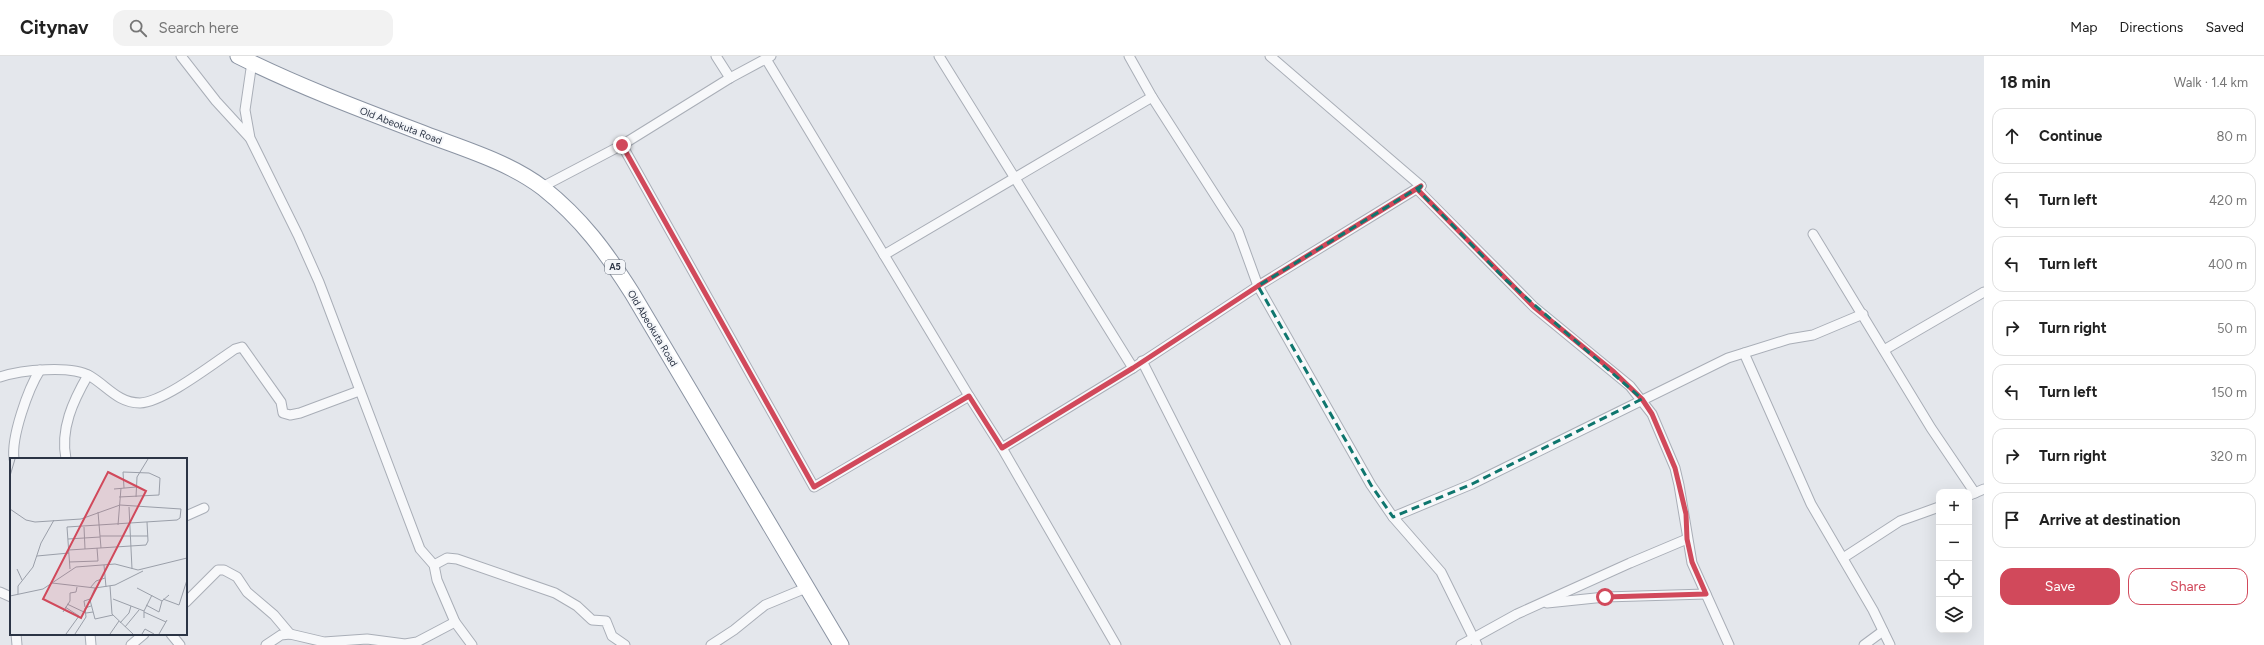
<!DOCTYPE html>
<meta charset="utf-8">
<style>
:root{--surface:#fff;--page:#f2f2f2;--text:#222;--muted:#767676;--line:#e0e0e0;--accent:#d1495b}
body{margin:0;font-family:Figtree,sans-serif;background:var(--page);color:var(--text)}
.controls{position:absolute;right:12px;bottom:12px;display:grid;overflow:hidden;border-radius:8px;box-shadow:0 4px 16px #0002}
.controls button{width:36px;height:36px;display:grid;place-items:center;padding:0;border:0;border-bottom:1px solid var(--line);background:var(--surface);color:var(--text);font:20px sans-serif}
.stop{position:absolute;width:12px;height:12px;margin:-9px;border:3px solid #d1495b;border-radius:50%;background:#fff}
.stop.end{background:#d1495b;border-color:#fff;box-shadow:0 1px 4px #0008}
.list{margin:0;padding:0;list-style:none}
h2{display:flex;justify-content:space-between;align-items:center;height:52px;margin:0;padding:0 16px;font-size:17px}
h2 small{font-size:13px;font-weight:400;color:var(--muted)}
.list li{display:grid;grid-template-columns:26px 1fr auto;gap:12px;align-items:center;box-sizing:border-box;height:56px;margin:0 8px 8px;padding:0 8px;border:1px solid var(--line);border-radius:12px}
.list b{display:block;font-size:15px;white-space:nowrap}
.list em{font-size:13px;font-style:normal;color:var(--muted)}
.actions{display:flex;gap:8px;padding:12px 16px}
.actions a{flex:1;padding:9px 0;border:1px solid var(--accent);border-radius:12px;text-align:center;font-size:14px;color:var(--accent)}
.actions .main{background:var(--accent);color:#fff}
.icon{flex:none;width:22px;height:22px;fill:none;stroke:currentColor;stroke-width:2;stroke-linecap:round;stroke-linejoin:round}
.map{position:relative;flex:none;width:1984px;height:589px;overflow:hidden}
header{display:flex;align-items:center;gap:24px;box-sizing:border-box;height:56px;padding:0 20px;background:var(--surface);border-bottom:1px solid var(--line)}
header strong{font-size:19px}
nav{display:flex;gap:22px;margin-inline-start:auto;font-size:14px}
.search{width:280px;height:36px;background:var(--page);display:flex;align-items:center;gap:10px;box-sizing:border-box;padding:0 14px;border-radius:12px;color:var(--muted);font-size:15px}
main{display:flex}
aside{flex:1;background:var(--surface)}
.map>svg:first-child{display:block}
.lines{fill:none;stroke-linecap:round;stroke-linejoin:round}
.minor-casing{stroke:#a9aeb7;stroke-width:11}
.trunk-casing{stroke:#8b94a3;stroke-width:17}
.minor{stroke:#f7f8fa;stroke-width:9}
.trunk{stroke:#fff;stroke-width:15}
.route{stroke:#d1495b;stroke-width:5}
.marked{fill:none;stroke:#0f766e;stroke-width:3;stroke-dasharray:8 5;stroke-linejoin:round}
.labels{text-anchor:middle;stroke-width:4;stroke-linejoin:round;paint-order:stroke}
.shield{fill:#f4f6f9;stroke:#676e7b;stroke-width:1}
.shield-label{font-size:9px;font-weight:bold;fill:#2b3445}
.street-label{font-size:10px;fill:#2b3445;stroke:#f4f6f9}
.inset-road{fill:none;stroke:#9a9fa9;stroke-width:1}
.view{fill:#d1495b;fill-opacity:0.15;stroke:#d1495b;stroke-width:2}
.inset-edge{fill:none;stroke:#2b3445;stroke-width:2}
</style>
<header>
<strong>Citynav</strong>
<div class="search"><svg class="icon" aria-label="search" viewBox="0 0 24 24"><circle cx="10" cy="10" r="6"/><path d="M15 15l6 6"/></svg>Search here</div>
<nav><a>Map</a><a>Directions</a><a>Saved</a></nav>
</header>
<main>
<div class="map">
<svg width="1984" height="589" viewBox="0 0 1984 589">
<rect width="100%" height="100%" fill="#e4e7ec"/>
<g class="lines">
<defs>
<g id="minor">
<polyline points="181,0 216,45 249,81"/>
<polyline points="716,0 730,22"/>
<polyline points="939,0 1133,312"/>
<polyline points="1129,0 1152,41 1238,175 1258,230 1371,429 1393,461 1441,516 1477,589"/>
<polyline points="1270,0 1421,130"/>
<polyline points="766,3 969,340 1002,392 1116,589"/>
<polyline points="252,6 245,54 250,82 298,179 319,226 420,493 434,509 437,524 455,566 472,589"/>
<polyline points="622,89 814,431 969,340"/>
<polyline points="1421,130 1418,134 1534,251 1630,330 1652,358 1675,412 1679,429 1692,507 1729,589"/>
<polyline points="542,131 622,89 730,22 771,0"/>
<polyline points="1813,178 1931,372 1975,437"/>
<polyline points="884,199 1152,41"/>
<polyline points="1884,294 1984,236"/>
<polyline points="1744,297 1811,448 1873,554 1890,589"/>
<polyline points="1142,305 1286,589"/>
<path d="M 0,321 C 21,314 71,309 90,320 C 107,330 118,347 140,347 C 164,346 214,307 235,293 L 242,291 L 281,346 L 283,357 L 290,359 L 300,357 L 359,335"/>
<polyline points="1002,392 1133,312 1258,230 1421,130"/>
<path d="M 14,403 C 11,381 28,333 40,314"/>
<path d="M 66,403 C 60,373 73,345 88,319"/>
<polyline points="1970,439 1984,433"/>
<polyline points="186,460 204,452"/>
<polyline points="1393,461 1472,428 1728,302 1789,283 1813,279 1863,258"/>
<polyline points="1843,502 1900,465 1939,451"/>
<polyline points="434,509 447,502 457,503 555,537 577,550 592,564 606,565 612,580 625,589"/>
<polyline points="0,536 11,541"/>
<polyline points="186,546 218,514 224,514 237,521 247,536 274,559 290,578"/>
<polyline points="1547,547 1605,541 1706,538"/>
<polyline points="16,578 17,589"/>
<polyline points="90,578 91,589"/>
<polyline points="171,578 180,589"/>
<polyline points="131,589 144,578"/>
<polyline points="266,589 281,579 290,578 324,586 367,583 405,588 417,586 455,566"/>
<polyline points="711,589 734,574 765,549 806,532"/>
<polyline points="1461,589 1517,558 1630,507 1687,483"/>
<polyline points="1864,589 1883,575"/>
</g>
<path id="trunk" d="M 238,0 C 298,30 362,54 425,78 C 464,93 509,106 543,132 C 582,163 606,196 632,237 L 841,589"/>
</defs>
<use href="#minor" class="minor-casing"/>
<use href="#trunk" class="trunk-casing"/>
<use href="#minor" class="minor"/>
<use href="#trunk" class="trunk"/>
</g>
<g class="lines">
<polyline class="route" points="622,89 814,431 969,340 1002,392 1133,312 1258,230 1421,130 1418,134 1534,251 1614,316 1642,343 1652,358 1675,412 1686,458 1687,483 1692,506 1706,538 1605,541"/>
</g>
<path class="marked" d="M 1421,130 L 1418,134 L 1506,224 L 1642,343 L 1472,428 L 1393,461 L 1371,429 L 1258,230 Z"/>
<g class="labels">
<rect class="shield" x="605" y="204" width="20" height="14" rx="3"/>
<g class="shield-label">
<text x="615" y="214">A5</text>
</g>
<g class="street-label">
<text transform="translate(401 69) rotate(21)" y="4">Old Abeokuta Road</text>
<text transform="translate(653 272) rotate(59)" y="4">Old Abeokuta Road</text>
</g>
</g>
<g transform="translate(10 402)">
<rect width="177" height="177" fill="#e4e7ec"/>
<path class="inset-road" d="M 0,18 L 5,1M 104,31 L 126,29M 109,39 L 149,37 L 150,20 L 139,15 L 113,14 L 114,30M 126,39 L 127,19 L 138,1M 119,49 L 122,111M 0,51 L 16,62 L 25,64 L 71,61 L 110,47 L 171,51 L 170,60 L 167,62 L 57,69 L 60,111M 88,54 L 91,90M 108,67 L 111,30M 74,69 L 75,91M 90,78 L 138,78M 58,81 L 90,79M 59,92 L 136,87 L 138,83 L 137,64M 27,98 L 59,95M 59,104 L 88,103 L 87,90M 94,107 L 96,129M 7,111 L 12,122M 42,125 L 85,130 L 105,127 L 133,113M 100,128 L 102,156 L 123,176M 80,130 L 86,123 L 95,120M 85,130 L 80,142 L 85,161 L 103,157M 127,130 L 152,143M 8,136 L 8,128 L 23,109 L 31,85 L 44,62M 0,138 L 33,131 L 66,109 L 105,106 L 128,112 L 177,100M 103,141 L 134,153M 153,141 L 169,147 L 177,122M 57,146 L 76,155 L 83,154M 136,147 L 149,154 L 152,143 L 159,137M 55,149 L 69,158 L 56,176M 75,149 L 74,143 L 80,141M 53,154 L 60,143 L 60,135 L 66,134 L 67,129M 134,154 L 156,164M 134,160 L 134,153 L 142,137M 110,165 L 119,155 L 121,148M 115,169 L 129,152M 65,176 L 76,159 L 75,150 L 81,148M 100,176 L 109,163M 132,176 L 135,171 L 144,176M 149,176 L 157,162"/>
<path class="view" d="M 98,14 L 136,33 L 71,160 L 33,141 Z"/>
<rect width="177" height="177" class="inset-edge"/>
</g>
</svg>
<div class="controls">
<button>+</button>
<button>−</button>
<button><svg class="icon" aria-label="locate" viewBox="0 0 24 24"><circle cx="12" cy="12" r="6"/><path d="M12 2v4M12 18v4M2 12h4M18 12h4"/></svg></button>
<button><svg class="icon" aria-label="layers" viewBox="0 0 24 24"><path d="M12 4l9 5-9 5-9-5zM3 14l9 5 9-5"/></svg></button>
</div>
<div class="stop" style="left:1605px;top:541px"></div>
<div class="stop end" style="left:622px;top:89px"></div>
</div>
<aside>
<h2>18 min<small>Walk · 1.4 km</small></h2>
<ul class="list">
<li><svg class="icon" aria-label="ahead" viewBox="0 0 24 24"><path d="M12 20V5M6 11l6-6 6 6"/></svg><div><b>Continue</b></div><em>80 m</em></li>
<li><svg class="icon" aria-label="left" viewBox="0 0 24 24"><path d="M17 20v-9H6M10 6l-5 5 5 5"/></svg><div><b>Turn left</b></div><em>420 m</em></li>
<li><svg class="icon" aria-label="left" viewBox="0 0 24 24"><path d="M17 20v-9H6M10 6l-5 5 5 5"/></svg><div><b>Turn left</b></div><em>400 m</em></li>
<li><svg class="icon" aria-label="right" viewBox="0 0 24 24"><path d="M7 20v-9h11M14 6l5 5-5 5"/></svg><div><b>Turn right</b></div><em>50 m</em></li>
<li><svg class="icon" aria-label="left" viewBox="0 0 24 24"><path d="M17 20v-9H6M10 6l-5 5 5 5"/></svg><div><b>Turn left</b></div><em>150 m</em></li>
<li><svg class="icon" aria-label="right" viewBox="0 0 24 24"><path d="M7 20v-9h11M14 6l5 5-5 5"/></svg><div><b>Turn right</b></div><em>320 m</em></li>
<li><svg class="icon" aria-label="arrive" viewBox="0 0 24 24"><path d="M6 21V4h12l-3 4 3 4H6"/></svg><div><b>Arrive at destination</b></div></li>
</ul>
<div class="actions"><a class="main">Save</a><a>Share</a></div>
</aside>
</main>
